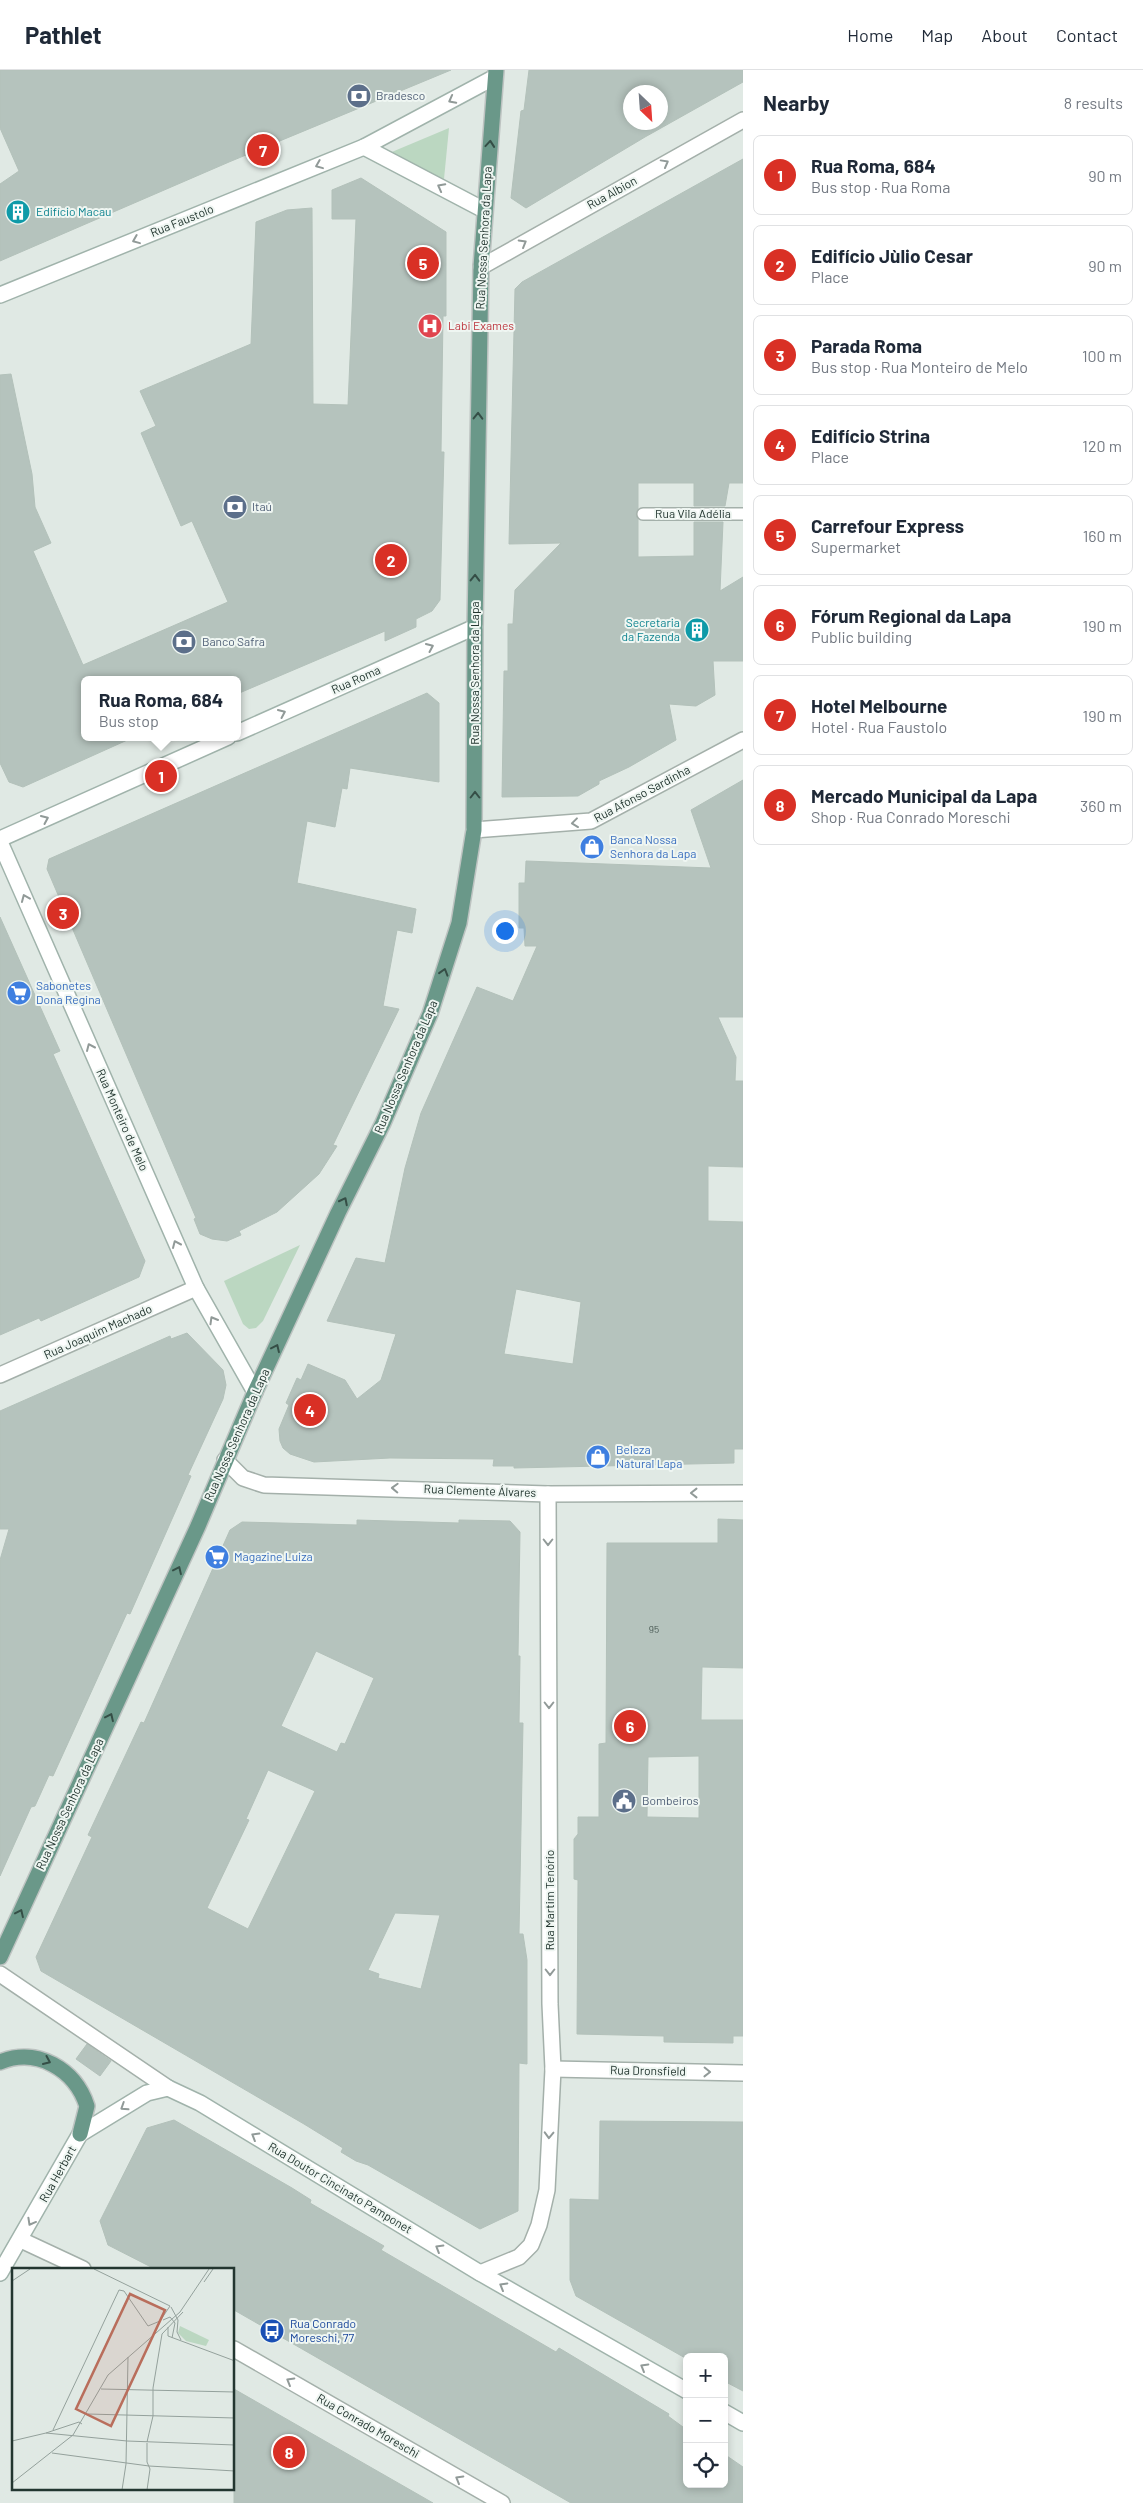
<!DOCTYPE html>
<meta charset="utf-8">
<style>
:root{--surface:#fff;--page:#f6f6f7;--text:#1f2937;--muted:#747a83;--line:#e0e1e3;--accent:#d93025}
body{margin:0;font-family:Barlow,sans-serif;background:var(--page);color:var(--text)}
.controls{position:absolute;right:15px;bottom:15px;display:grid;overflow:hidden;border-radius:8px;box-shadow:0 2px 8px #0003}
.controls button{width:45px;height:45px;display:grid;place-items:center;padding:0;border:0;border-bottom:1px solid var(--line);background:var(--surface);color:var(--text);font:25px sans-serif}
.compass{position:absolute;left:623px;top:15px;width:45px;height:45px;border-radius:50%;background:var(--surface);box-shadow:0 2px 8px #0003;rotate:155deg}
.you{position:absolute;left:504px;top:860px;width:18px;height:18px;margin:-12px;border:4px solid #fff;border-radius:50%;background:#1a73e8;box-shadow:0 0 0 8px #1a73e833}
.badge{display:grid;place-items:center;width:32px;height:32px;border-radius:50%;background:var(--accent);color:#fff;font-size:16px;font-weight:700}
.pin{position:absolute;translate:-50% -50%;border:2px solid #fff;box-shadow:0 1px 5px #0006}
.popup{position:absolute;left:81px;top:606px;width:160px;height:65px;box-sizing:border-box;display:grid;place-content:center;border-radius:8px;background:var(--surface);filter:drop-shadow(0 1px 4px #0005);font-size:16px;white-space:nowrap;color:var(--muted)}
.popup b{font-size:19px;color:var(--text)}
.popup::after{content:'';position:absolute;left:50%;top:100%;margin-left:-10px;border:10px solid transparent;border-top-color:var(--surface)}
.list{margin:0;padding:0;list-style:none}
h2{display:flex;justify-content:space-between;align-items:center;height:65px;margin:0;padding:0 20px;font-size:21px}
h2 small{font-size:16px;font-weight:400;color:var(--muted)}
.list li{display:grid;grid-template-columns:32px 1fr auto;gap:15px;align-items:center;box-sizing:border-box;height:80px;margin:0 10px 10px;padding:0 10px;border:1px solid var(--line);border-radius:8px}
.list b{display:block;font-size:19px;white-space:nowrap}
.list p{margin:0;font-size:16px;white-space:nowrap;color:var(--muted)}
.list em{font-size:16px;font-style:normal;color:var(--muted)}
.icon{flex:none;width:28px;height:28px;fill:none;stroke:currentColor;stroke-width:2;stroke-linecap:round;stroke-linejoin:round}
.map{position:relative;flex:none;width:743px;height:2433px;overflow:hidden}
header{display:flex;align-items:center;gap:30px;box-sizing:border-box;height:70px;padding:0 25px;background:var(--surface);border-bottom:1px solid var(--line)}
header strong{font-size:24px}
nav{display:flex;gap:28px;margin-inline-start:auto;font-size:18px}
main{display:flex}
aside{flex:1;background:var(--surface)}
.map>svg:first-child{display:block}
.green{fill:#bbd7c1}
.building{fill:#b5c3bd;stroke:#b3c1ba;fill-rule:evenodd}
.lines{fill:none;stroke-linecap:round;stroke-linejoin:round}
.lane-casing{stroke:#a4b0aa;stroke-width:14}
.street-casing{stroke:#a4b0aa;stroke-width:18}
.secondary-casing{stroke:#a0b3ab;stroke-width:18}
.primary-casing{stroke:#bdc3c1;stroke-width:18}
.lane{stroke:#fff;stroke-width:11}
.street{stroke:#fff;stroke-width:15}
.secondary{stroke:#fff;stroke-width:15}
.primary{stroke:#6a9889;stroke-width:15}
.oneway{stroke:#919a98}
.oneway2{stroke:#354e46}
.labels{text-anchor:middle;stroke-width:4;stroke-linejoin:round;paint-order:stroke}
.number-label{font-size:10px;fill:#485953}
.service-label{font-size:12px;fill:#4e5e75;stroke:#eff6f2;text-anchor:start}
.street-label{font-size:12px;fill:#233630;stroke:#eff6f2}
.culture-label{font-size:12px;fill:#0d838f;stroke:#eff6f2;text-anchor:start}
.health-label{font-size:12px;fill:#be3a42;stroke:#eff6f2;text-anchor:start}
.shop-label{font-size:12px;fill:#366cbe;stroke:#eff6f2;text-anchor:start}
.transit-label{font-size:12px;fill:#164399;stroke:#eff6f2;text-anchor:start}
.inset-road{fill:none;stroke:#94a19c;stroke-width:1}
.view{fill:#b96e5c;fill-opacity:0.15;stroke:#b96e5c;stroke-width:2.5}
.inset-edge{fill:none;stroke:#233630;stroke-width:2.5}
</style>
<header>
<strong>Pathlet</strong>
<nav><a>Home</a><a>Map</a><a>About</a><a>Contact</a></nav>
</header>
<main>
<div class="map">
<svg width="743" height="2433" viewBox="0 0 743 2433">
<rect width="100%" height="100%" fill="#e0e9e4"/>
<g class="green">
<polygon points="449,58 444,109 387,84"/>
<polygon points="300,1175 263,1251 256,1258 249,1259 243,1254 224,1211"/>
</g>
<g class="building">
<polygon points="0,0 451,0 229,92 0,191 0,114 19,101 0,58"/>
<path d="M 529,0 L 743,0 L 743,12 L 645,67 L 526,138 L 511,128 L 521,41 L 524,40 ZM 630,22 L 660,22 L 660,52 L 630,52 Z"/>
<polygon points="743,89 743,413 729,413 725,436 694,436 694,413 638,413 638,439 636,444 638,449 638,487 694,486 694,452 723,452 720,521 743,507 743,591 713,591 715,625 696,636 669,634 676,670 629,697 599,711 599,714 578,726 502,727 504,601 508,601 508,554 513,554 515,520 561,473 509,474 515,219 522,212"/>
<polygon points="361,108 446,162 446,246 443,246 441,382 444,382 440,530 432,541 416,549 416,557 385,571 385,561 237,624 237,610 85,610 85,667 134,667 23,717 9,712 0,693 0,305 11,304 32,404 35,437 51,473 33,481 83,595 228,532 192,451 181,456 141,363 156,356 140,321 251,274 256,152 287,140 312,138 313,334 348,335 356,149 332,149 332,120"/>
<polygon points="427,623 439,633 439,712 350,698 347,719 342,718 335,757 307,751 297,813 416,839 412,863 397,860 383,936 399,939 333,1075 337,1076 319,1104 277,1142 239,1161 241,1165 227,1171 212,1169 200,1164 194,1149 196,1148 165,1075 47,799 49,789"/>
<path d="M 743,710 L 743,947 L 718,947 L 736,987 L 735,1011 L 743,1011 L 743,1097 L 708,1096 L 708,1151 L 743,1152 L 743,1379 L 734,1379 L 734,1393 L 514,1398 L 514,1396 L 493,1396 L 494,1389 L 390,1388 L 314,1392 L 290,1384 L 283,1378 L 280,1371 L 279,1359 L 289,1335 L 286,1333 L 297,1308 L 301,1310 L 308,1294 L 345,1310 L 357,1329 L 381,1310 L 396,1264 L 327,1251 L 356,1188 L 385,1193 L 405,1098 L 421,1043 L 477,917 L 513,931 L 537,876 L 525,876 L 524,858 L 519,858 L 519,813 L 525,813 L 526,791 L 711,798 L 691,740 ZM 516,1219 L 581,1232 L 573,1294 L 504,1284 Z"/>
<polygon points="0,847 60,981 53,984 145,1191 139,1207 41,1251 39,1248 0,1265"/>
<polygon points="187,1263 223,1300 226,1315 223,1329 188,1405 191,1406 130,1544 127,1543 53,1706 49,1705 35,1736 31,1737 0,1806 0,1490 9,1459 0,1459 0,1341 170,1266 171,1269"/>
<path d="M 718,1449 L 743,1450 L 743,1598 L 702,1597 L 701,1650 L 743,1650 L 743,1966 L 733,1966 L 733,1973 L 664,1972 L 664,1966 L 577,1964 L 578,1810 L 574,1809 L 574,1769 L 578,1764 L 578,1747 L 599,1747 L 599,1674 L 606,1673 L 607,1473 L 718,1473 ZM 699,1686 L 699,1748 L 647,1747 L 648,1687 Z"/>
<path d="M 357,1450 L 459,1453 L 459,1450 L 510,1451 L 520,1462 L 518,1586 L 520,1586 L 519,1653 L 523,1653 L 519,1864 L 523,1864 L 527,1890 L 527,1994 L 519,1993 L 518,2141 L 480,2159 L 368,2095 L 356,2091 L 341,2082 L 343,2078 L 304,2054 L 41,1901 L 36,1887 L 92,1767 L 88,1765 L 141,1652 L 144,1653 L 230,1460 L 242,1452 L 357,1455 ZM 316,1581 L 374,1608 L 345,1674 L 341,1673 L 337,1682 L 281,1656 ZM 268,1700 L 315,1721 L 248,1859 L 207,1838 L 249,1750 L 246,1749 ZM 395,1843 L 440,1845 L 421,1919 L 378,1908 L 379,1904 L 368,1900 Z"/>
<polygon points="87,1974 111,1991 100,2006 76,1989"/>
<polygon points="174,2050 292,2118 311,2130 310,2133 384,2176 381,2180 556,2282 559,2278 669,2344 668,2346 687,2360 687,2414 724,2414 724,2384 743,2397 743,2433 571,2433 234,2240 234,2199 155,2199 108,2175 100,2151 147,2058"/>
<polygon points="600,2051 743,2052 743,2321 724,2311 724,2287 687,2287 687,2289 576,2226 570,2210 570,2129 599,2130"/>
<polygon points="234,2319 433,2433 234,2433"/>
</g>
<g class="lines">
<defs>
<polyline id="lane" points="643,444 743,444"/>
<g id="street">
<polyline points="481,197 743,50"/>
<polyline points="474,760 591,751 743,670"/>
<polyline points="0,1305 196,1218"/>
<polyline points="225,1390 243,1408 264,1415 548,1424 743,1423"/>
<polyline points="0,1904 168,2018"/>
<polyline points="553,1999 743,2003"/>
<polyline points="21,2170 83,2199"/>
<polyline points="480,2203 519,2187 531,2175 539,2155 547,2120 553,1999 550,1934 548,1424"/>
<polyline points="234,2279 502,2433"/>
</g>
<g id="secondary">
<polyline points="364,77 484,140"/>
<polyline points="0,225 364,77 495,7"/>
<polyline points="237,663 475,557"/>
<polyline points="0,769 228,667"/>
<polyline points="0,772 196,1218 255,1322"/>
<polyline points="0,2203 80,2064 147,2023 168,2018 200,2033 480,2203 687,2321"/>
<polyline points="724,2342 743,2353"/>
</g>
<g id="primary">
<polyline points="0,1887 198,1456 255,1322 338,1143 383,1053 430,944 459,853 474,760 475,557 481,197 496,0"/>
<path d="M 0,1992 C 37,1977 75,1999 87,2036 L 80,2064"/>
</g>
</defs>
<use href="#lane" class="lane-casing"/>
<use href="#street" class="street-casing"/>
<use href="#secondary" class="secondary-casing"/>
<use href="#primary" class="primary-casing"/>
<use href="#lane" class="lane"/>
<use href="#street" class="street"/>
<use href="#secondary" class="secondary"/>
<use href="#primary" class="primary"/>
</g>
<defs><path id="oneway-chevron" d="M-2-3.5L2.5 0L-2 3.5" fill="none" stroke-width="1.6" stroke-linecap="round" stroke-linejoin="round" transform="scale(1.25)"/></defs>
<g class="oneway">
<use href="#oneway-chevron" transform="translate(452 30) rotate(152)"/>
<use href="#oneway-chevron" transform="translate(665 93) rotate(-29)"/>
<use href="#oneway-chevron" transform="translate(319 95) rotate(158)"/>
<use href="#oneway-chevron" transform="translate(441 117) rotate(-152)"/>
<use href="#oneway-chevron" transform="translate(136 170) rotate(158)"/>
<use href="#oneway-chevron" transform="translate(523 173) rotate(-30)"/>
<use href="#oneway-chevron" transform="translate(430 577) rotate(-24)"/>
<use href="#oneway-chevron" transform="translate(282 643) rotate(-24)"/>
<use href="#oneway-chevron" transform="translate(45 749) rotate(-24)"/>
<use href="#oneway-chevron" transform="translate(575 753) rotate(173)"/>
<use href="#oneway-chevron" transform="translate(25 828) rotate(-113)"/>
<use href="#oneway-chevron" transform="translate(90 977) rotate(-114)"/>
<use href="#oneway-chevron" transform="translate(176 1174) rotate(-114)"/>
<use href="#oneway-chevron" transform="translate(213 1250) rotate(-120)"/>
<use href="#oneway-chevron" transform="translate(395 1418) rotate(-178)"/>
<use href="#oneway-chevron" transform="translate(694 1423) rotate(180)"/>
<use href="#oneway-chevron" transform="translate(548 1472) rotate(90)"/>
<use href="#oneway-chevron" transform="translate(549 1635) rotate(90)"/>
<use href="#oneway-chevron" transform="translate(550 1902) rotate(90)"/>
<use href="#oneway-chevron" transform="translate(707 2002) rotate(1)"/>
<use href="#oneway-chevron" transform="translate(124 2037) rotate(147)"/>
<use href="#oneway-chevron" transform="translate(549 2065) rotate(92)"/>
<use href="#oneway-chevron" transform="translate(255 2066) rotate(-149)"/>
<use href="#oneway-chevron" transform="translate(31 2152) rotate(119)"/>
<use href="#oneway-chevron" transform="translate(439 2178) rotate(-149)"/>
<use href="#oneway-chevron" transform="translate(503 2216) rotate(-150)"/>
<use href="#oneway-chevron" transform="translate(644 2297) rotate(-150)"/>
<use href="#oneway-chevron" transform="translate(290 2311) rotate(-150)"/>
<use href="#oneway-chevron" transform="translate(459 2409) rotate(-150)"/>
</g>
<g class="oneway2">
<use href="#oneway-chevron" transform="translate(490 74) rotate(-85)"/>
<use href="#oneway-chevron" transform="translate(478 346) rotate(-89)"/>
<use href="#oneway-chevron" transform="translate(475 508) rotate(-89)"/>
<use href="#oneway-chevron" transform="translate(475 725) rotate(-90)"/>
<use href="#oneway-chevron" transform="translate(444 902) rotate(-73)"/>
<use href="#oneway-chevron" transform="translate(344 1131) rotate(-63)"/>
<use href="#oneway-chevron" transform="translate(276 1278) rotate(-65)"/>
<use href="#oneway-chevron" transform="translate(178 1500) rotate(-65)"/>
<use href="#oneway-chevron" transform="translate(110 1647) rotate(-65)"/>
<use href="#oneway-chevron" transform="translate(20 1843) rotate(-65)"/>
<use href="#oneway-chevron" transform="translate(47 1991) rotate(24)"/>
</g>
<defs>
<symbol id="bank-disc" viewBox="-11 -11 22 22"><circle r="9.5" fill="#5c6f8a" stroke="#eff6f2"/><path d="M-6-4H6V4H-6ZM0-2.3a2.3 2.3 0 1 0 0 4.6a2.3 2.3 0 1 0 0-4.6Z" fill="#fff"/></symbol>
<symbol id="building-disc" viewBox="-11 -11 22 22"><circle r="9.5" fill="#0f9aa8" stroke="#eff6f2"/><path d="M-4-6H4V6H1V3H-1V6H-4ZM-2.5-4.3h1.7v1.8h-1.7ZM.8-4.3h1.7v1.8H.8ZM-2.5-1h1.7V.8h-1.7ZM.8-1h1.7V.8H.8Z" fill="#fff"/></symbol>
<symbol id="hospital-disc" viewBox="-11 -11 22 22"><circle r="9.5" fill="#e0444e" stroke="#eff6f2"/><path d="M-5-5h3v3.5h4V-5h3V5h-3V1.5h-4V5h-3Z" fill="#fff"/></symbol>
<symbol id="shop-disc" viewBox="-11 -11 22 22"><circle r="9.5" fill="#3f7fe0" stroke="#eff6f2"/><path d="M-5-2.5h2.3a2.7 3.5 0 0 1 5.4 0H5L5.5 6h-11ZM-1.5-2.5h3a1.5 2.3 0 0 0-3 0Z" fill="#fff"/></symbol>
<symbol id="supermarket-disc" viewBox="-11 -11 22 22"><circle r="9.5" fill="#3f7fe0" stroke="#eff6f2"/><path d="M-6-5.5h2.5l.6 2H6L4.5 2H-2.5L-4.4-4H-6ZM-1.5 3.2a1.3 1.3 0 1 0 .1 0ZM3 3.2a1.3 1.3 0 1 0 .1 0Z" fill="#fff"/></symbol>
<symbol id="civic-disc" viewBox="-11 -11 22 22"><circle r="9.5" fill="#5c6f8a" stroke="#eff6f2"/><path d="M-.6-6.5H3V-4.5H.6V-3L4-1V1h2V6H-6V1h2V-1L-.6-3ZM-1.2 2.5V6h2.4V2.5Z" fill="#fff"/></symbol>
<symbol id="bus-disc" viewBox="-11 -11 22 22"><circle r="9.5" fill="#1a4fb4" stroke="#eff6f2"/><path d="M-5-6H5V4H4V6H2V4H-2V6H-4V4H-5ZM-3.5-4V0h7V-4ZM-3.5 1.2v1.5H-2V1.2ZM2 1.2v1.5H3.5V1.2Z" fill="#fff"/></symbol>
</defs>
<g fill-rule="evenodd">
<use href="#bank-disc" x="345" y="12" width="28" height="28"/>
<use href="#building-disc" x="4" y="128" width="28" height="28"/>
<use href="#hospital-disc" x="416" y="242" width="28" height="28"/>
<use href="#bank-disc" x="221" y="423" width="28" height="28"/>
<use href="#building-disc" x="683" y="546" width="28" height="28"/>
<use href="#bank-disc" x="170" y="558" width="28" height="28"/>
<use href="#shop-disc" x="578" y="763" width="28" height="28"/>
<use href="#supermarket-disc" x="5" y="909" width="28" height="28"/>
<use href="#shop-disc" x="584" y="1373" width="28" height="28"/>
<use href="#supermarket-disc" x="203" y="1473" width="28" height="28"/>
<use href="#civic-disc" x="610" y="1717" width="28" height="28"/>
<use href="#bus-disc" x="258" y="2247" width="28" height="28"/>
</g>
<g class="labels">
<g class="number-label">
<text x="654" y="1563">95</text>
</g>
<g class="service-label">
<text x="376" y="30">Bradesco</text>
<text x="252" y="441">Itaú</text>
<text x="202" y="576">Banco Safra</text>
<text x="642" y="1735">Bombeiros</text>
</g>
<g class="street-label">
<text transform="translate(612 123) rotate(-29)" y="4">Rua Albion</text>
<text transform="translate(182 151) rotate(-22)" y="4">Rua Faustolo</text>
<text transform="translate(484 168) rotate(-87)" y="4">Rua Nossa Senhora da Lapa</text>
<text x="693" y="448">Rua Vila Adélia</text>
<text transform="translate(475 603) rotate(-90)" y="4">Rua Nossa Senhora da Lapa</text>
<text transform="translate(356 610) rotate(-24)" y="4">Rua Roma</text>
<text transform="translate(642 724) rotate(-28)" y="4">Rua Afonso Sardinha</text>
<text transform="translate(406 997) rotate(-67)" y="4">Rua Nossa Senhora da Lapa</text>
<text transform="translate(122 1050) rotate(66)" y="4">Rua Monteiro de Melo</text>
<text transform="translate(98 1262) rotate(-24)" y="4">Rua Joaquim Machado</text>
<text transform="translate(237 1365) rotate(-66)" y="4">Rua Nossa Senhora da Lapa</text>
<text transform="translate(480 1421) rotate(2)" y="4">Rua Clemente Álvares</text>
<text transform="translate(70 1734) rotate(-65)" y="4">Rua Nossa Senhora da Lapa</text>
<text transform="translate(550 1830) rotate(-90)" y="4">Rua Martim Tenório</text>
<text transform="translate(648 2001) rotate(1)" y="4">Rua Dronsfield</text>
<text transform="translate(58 2104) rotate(-61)" y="4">Rua Herbart</text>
<text transform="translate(340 2118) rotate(31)" y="4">Rua Doutor Cincinato Pamponet</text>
<text transform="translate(368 2356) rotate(30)" y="4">Rua Conrado Moreschi</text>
</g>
<g class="culture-label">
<text x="36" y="146">Edifício Macau</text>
<text x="680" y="557" text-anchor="end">Secretaria<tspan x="680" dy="14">da Fazenda</tspan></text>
</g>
<g class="health-label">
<text x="448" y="260">Labi Exames</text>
</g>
<g class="shop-label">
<text x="610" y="774">Banca Nossa<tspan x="610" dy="14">Senhora da Lapa</tspan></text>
<text x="36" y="920">Sabonetes<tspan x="36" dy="14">Dona Regina</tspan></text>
<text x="616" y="1384">Beleza<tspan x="616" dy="14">Natural Lapa</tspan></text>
<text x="234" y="1491">Magazine Luiza</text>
</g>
<g class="transit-label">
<text x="290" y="2258">Rua Conrado<tspan x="290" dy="14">Moreschi, 77</tspan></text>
</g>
</g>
<g transform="translate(12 2198)">
<rect width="222" height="222" fill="#e0e9e4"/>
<path d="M 168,58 L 197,72 L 194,78 L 174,73 L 166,65 Z" fill="#bbd7c1"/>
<path class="inset-road" d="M 82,1 L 158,38M 0,13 L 18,1M 192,14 L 201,1M 159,39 L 166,52 L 165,64 L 169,72M 151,52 L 158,49 L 163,55 L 160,70M 156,59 L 156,68 L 223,93M 89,121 L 223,124M 76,146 L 223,150M 41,162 L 107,22 L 112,23 L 136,58 L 148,53 L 158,38M 34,165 L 67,154 L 70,156M 0,173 L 34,165 L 115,173 L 223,177M 135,174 L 141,148 L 141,120 L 150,66 L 171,44M 40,185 L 137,198 L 223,203M 0,215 L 61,167 L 96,107 L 168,44 L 197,1M 110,222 L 114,196 L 116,89M 135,222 L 138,201 L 135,194 L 135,175"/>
<path class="view" d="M 118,26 L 153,42 L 99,158 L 64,141 Z"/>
<rect width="222" height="222" class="inset-edge"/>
</g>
</svg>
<div class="controls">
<button>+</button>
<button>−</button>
<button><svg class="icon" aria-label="locate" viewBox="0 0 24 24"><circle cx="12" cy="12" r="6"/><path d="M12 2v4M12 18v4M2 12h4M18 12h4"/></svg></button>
</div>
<svg class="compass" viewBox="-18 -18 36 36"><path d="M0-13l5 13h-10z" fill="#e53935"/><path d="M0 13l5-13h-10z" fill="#747a83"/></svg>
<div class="you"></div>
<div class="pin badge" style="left:161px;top:706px">1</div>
<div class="popup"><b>Rua Roma, 684</b>Bus stop</div>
<div class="pin badge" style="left:391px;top:490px">2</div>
<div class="pin badge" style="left:63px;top:843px">3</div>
<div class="pin badge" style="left:310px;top:1340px">4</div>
<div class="pin badge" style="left:423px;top:193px">5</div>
<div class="pin badge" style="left:630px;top:1656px">6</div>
<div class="pin badge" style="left:263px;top:80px">7</div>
<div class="pin badge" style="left:289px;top:2382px">8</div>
</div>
<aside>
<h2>Nearby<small>8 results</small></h2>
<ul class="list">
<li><span class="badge">1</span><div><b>Rua Roma, 684</b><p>Bus stop · Rua Roma</p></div><em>90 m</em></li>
<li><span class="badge">2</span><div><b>Edifício Jùlio Cesar</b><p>Place</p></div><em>90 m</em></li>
<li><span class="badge">3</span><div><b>Parada Roma</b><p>Bus stop · Rua Monteiro de Melo</p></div><em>100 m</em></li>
<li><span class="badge">4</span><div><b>Edifício Strina</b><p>Place</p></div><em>120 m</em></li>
<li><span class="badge">5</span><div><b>Carrefour Express</b><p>Supermarket</p></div><em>160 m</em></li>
<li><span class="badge">6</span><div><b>Fórum Regional da Lapa</b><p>Public building</p></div><em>190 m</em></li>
<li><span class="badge">7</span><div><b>Hotel Melbourne</b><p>Hotel · Rua Faustolo</p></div><em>190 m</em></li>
<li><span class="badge">8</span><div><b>Mercado Municipal da Lapa</b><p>Shop · Rua Conrado Moreschi</p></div><em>360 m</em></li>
</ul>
</aside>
</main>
